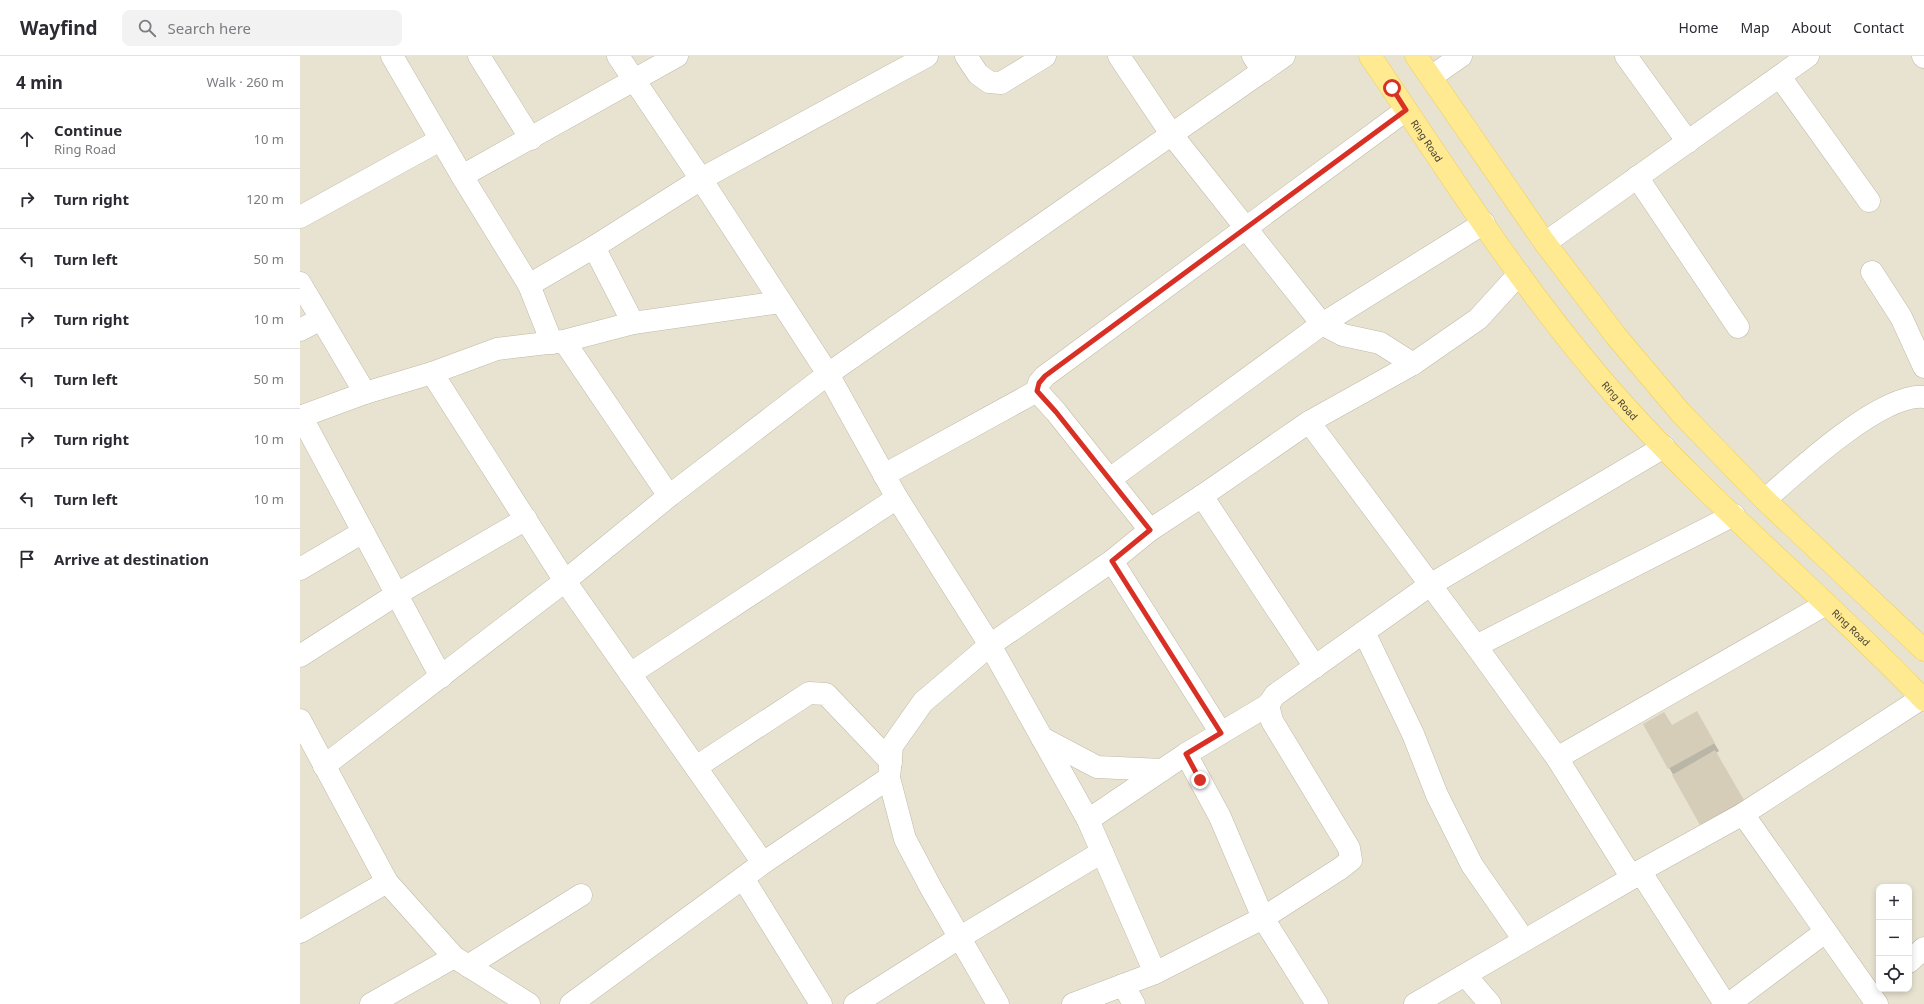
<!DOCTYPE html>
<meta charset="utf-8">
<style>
:root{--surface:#fff;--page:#f2f2f3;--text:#2b2b33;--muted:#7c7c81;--line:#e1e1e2}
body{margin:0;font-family:"Noto Sans",sans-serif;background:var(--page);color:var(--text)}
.controls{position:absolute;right:12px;bottom:12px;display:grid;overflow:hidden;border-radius:8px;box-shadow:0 2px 6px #0003}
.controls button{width:36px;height:36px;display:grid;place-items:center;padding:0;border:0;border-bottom:1px solid var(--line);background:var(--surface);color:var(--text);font:20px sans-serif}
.stop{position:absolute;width:12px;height:12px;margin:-9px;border:3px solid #d93025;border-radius:50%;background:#fff}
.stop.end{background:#d93025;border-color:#fff;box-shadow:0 1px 4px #0008}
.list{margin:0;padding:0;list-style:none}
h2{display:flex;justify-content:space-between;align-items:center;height:52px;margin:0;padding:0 16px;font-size:17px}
h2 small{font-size:13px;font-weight:400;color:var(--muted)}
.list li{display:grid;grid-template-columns:26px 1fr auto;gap:12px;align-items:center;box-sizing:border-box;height:60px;padding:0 16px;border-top:1px solid var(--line)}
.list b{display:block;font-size:15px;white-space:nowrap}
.list p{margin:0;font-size:13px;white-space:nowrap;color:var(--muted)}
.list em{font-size:13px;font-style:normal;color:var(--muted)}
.icon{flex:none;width:22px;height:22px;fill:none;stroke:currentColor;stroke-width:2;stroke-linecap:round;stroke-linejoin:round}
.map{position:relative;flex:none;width:1624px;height:948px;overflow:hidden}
header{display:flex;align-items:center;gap:24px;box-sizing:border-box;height:56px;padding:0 20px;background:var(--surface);border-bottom:1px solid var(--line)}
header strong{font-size:19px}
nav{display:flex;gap:22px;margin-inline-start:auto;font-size:14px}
.search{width:280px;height:36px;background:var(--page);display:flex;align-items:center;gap:10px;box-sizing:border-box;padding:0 14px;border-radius:8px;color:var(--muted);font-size:15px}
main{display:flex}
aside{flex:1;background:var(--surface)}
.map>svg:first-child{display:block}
.residential{fill:#e8e3d1;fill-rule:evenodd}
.shadow{fill:#0003}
.building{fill:#d6cdb8}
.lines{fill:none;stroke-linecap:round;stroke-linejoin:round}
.minor-casing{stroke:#c0b9a6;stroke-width:23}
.primary-casing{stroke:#eecf57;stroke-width:23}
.minor{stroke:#fff;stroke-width:22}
.primary{stroke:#ffea92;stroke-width:22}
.route{stroke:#d93025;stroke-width:5}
.labels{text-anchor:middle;stroke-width:3.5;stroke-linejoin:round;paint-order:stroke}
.street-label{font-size:10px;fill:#464133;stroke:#fff}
</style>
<header>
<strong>Wayfind</strong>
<div class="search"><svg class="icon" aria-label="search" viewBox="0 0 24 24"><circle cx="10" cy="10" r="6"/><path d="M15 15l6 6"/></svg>Search here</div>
<nav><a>Home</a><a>Map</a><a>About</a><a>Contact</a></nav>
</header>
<main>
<aside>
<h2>4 min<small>Walk · 260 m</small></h2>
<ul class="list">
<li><svg class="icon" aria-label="ahead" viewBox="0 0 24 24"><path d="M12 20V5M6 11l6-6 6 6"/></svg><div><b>Continue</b><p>Ring Road</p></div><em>10 m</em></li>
<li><svg class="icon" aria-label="right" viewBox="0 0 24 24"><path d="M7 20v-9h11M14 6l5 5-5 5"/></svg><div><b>Turn right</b></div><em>120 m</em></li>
<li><svg class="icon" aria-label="left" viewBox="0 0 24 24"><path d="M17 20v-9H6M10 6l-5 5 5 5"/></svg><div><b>Turn left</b></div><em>50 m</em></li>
<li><svg class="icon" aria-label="right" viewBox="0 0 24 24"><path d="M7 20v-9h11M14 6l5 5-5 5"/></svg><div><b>Turn right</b></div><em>10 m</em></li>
<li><svg class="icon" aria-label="left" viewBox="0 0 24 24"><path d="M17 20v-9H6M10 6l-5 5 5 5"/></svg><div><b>Turn left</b></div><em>50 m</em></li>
<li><svg class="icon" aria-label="right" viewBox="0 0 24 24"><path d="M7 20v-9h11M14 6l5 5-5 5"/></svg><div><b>Turn right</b></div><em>10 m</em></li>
<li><svg class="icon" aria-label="left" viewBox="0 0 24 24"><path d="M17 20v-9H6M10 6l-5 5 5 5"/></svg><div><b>Turn left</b></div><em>10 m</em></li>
<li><svg class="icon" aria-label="arrive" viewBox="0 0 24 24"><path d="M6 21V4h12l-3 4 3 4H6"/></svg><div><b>Arrive at destination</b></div></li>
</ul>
</aside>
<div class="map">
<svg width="1624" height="948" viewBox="0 0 1624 948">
<rect width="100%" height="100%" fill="#f4f0e4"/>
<path class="residential" d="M 0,0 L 1624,0 L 1624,948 L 0,948 ZM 1579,831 L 1609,831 L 1609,933 L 1579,933 Z"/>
<polygon class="shadow" points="1396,657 1419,695 1416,697 1448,753 1406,776 1344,668 1372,671"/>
<g class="building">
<polygon points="1397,655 1415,687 1368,713 1343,668 1364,656 1372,669"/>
<polygon points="1415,694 1444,744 1400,769 1372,719"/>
</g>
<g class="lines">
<defs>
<g id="minor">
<polyline points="92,0 162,120 229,229 252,287"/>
<polyline points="179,0 231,83"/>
<polyline points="318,0 401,123 528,318 597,442 690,589 788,764 855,917"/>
<polyline points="666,0 678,18 689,26 701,27 745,0"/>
<polyline points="819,0 872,79 1022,268 1043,279 1080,287 1113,308"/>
<polyline points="953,0 963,15"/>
<polyline points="1326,0 1388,86"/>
<polyline points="1623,0 1624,1"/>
<polyline points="1131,21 1161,0"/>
<polyline points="1480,21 1569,145"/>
<polyline points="162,120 377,0"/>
<polyline points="1337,121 1438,271"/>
<polyline points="0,161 140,84"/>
<polyline points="1245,187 1508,0"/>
<polyline points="294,191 333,267"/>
<polyline points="1572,216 1601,261 1624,311"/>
<polyline points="0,227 65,337"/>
<polyline points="229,229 294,191 401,123 627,0"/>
<polyline points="0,274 21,263"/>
<polyline points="264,285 369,440"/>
<polyline points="132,317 265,525 463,807"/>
<polyline points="1,360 141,621"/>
<polyline points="0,361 65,337 132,317 197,293 264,285 333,267 480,246"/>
<polyline points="1009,366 1176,590 1257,702 1332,822"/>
<polyline points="584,419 737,335"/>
<polyline points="810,423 1022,268 1184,167"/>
<polyline points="902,440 1015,611"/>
<path d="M 1465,444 C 1496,416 1581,337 1624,341"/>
<polyline points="850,474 756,356 737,335 739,327 745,320 1106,54"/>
<polyline points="812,505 921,677"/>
<polyline points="0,513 63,476"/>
<polyline points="1064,576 1113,678 1137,739 1172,809 1224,884"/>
<polyline points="1176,590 1434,459"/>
<polyline points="0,600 97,538 226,463"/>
<polyline points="330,618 597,442"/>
<polyline points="0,664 87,826 154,901 229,948"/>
<polyline points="742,682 797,711 862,714"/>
<polyline points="886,698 920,761 963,862 1017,948"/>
<polyline points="1257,702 1526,548"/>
<polyline points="24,710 265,525 369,440 528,318 984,0"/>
<polyline points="396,711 509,637 526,638 591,706"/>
<polyline points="1443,758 1577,948"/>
<polyline points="788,764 886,698 968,649"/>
<polyline points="1340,815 1425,948"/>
<polyline points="443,822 521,948"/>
<polyline points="0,876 87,826"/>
<polyline points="1609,906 1624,892"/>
<polyline points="168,910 281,839"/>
<polyline points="1165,919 1190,948"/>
<polyline points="823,929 834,948"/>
<polyline points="71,948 154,901"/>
<polyline points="271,948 463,807 589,722"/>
<polyline points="555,948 659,882 802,796"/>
<polyline points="698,948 631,832 605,783 589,722 592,690 623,646 690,589 812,505 850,474 902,440 1009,366 1113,308 1178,263 1219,218"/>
<polyline points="773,948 855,917 963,862 1041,812 1051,804 1049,792 972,665 968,649 975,639 1130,529 1364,391"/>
<polyline points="1115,948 1332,822 1340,815 1443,758 1622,642"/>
<polyline points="1429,948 1525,876"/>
</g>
<g id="primary">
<path id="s1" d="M 1070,0 C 1143,107 1212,218 1296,317 C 1395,435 1518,533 1624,644"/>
<polyline points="1116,0 1245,187 1316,280 1380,356 1465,444 1624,594"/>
</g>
</defs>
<use href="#minor" class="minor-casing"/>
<use href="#primary" class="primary-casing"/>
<use href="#minor" class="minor"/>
<use href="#primary" class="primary"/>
</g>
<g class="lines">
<polyline class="route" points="900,724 886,698 921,677 812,505 850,474 756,356 737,335 739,327 745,320 1106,54 1092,32"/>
</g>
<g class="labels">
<g class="street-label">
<text dy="4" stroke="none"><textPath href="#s1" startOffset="102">Ring Road</textPath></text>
<text dy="4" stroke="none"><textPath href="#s1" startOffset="426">Ring Road</textPath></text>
<text dy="4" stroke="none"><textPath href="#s1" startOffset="750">Ring Road</textPath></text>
</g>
</g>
</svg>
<div class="controls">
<button>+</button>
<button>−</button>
<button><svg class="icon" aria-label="locate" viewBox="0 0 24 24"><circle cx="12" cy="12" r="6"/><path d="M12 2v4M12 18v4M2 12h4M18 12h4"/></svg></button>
</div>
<div class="stop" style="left:1092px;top:32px"></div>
<div class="stop end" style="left:900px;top:724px"></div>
</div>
</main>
